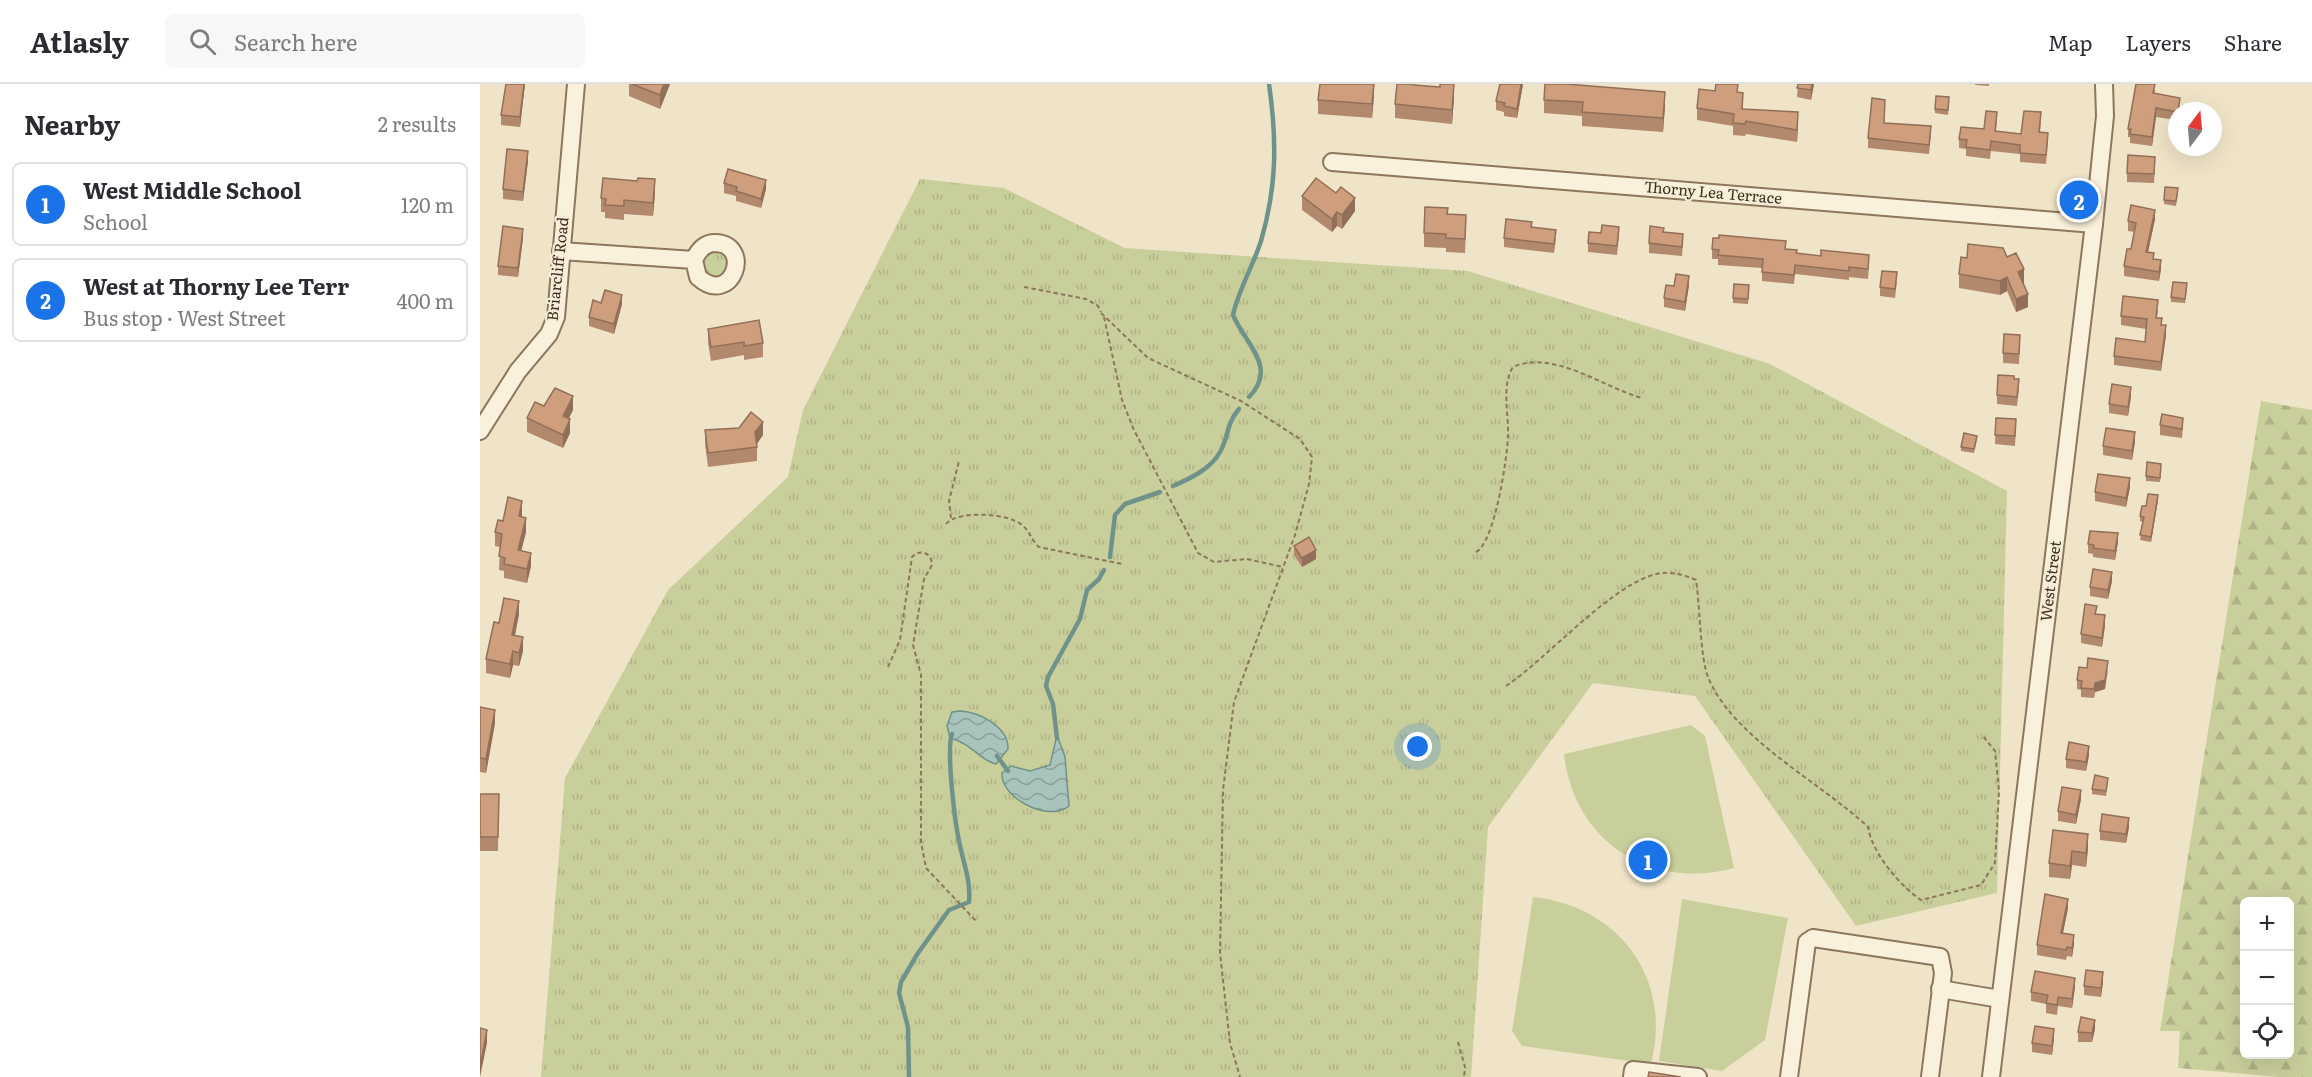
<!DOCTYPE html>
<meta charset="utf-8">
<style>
:root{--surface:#fff;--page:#f7f7f7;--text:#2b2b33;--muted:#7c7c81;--line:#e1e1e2;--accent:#1a73e8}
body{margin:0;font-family:Literata,serif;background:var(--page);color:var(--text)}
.controls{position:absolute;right:18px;bottom:18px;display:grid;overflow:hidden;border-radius:9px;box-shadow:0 6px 24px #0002}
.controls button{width:54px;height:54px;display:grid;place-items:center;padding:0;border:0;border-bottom:2px solid var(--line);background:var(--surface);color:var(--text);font:30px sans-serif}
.compass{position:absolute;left:1688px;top:18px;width:54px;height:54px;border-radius:50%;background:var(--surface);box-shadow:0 6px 24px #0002;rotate:16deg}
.you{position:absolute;left:938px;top:663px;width:21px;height:21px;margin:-15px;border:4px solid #fff;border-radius:50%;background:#1a73e8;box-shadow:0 0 0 9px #1a73e833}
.badge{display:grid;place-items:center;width:39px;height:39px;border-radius:50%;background:var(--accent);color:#fff;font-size:20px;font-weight:700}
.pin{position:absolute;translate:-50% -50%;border:3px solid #fff;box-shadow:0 2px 6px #0006}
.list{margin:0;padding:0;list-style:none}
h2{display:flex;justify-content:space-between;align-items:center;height:78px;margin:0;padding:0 24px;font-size:26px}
h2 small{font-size:20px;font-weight:400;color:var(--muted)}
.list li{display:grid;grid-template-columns:39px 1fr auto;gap:18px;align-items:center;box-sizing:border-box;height:84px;margin:0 12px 12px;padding:0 12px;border:2px solid var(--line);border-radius:9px}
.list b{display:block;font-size:22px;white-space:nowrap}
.list p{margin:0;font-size:20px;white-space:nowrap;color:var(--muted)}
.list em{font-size:20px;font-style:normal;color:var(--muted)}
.icon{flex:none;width:33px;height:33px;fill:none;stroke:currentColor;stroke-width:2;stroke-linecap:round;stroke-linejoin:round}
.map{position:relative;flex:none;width:1832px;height:993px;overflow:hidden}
header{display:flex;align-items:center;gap:36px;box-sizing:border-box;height:84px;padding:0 30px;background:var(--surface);border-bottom:2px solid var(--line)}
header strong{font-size:28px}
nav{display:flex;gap:33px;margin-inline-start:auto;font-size:21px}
.search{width:420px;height:54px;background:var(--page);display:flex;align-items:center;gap:15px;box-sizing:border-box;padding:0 21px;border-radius:9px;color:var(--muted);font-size:22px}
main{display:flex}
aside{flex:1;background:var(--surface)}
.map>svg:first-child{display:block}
.grass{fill:url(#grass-tufts)}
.forest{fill:url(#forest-firs);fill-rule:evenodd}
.park{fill:#c9cf9b}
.water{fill:url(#water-waves);stroke:#6f938a;stroke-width:1.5}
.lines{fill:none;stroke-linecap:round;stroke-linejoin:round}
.stream{stroke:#6f938a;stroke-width:4.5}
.minor-casing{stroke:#8d765c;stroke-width:20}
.path{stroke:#8d765c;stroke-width:2;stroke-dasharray:4.5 3;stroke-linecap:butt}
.minor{stroke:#faf1dc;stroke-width:16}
.wall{fill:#b2896c}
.shaded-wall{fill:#916f58}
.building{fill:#cf9f7d;stroke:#916f58;stroke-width:1.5}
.labels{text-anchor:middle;stroke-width:4.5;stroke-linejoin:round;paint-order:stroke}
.street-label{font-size:15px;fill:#3d2e20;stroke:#f7eed8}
</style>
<header>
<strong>Atlasly</strong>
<div class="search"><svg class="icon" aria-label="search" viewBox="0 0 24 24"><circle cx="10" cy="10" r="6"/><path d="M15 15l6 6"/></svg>Search here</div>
<nav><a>Map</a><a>Layers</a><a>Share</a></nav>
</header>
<main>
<aside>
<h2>Nearby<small>2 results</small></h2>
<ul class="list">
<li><span class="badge">1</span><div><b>West Middle School</b><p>School</p></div><em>120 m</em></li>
<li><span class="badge">2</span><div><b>West at Thorny Lee Terr</b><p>Bus stop · West Street</p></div><em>400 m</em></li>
</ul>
</aside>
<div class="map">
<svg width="1832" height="993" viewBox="0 0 1832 993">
<defs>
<pattern id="grass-tufts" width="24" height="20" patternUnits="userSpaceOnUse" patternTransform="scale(1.5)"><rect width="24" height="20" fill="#c9cf9b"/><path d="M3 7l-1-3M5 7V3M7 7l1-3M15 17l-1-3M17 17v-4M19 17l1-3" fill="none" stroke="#aeb285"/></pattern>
<pattern id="forest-firs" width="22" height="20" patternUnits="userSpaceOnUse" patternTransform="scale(1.5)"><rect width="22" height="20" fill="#c9cf9b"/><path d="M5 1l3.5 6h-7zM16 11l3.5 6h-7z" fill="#aeb285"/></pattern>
<pattern id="water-waves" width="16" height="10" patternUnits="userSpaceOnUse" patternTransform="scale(1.5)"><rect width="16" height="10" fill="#a9c4bc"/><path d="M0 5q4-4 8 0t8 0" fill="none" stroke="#8ba098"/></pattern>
</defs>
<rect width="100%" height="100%" fill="#f0e4c8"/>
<g class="grass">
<polygon points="440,95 524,104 645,164 988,187 1290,280 1527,407 1517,809 1376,842 1215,612 1113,599 1008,743 991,993 61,993 85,694 188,506 308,393 323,326"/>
<circle cx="234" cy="180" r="12"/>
</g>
<path class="forest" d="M 1781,317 L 1832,326 L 1832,993 L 1798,993 L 1698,984 L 1700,947 L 1680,947 ZM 1764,818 L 1810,818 L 1810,970 L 1764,970 Z"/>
<g class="park">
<path d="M 1211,641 L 1225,652 L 1254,784 C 1169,807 1094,757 1084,670 Z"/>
<path d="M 1053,813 C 1139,822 1193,895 1171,980 L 1042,962 L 1032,947 Z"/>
<polygon points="1202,815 1308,834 1285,956 1242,987 1179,977"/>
</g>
<g class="water">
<path d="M 480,627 C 499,628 529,643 528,665 L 516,680 C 502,678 491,659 470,654 L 467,642 L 472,628 Z"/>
<path d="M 577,651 L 585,673 L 589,722 C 569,739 520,714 522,689 L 531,682 L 550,687 L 570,681 Z"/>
</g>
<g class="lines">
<g class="stream">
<path d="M 769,313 C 798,283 766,261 753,231 C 758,207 773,182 781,157 C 797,102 797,56 789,0"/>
<path d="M 693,402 C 709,395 731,385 740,368 C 749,352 746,340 759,325"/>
<polyline points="630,473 635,431 645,420 680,408"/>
<polyline points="577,654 573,620 566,602 568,593 600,535 607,506 619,495 624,486"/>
<polyline points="517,672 528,687"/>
<path d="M 429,993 L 428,943 L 419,909 L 421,898 L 438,869 L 469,826 L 489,818 C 491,796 483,778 479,757 C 475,738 466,666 472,650"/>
</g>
<defs>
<g id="minor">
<polyline points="852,78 1614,140"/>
<path d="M 81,167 L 214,176 C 218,167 224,159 235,159 C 274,160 252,224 218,193 L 214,176"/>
<polyline points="0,347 38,287 69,250 76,233 96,0"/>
<polyline points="1460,905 1520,915"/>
<polyline points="1152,993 1153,986 1218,993"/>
<polyline points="1309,993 1327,858 1333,854 1460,873 1463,889 1450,993"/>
<polyline points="1511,993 1614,140 1625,32 1624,0"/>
</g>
</defs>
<use href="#minor" class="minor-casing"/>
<g class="path">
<polyline points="544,203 606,215 618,222 621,228"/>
<polyline points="621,229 668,274 761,317 820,355 832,373 829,400 815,451 754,618 743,706 740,869 750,959 760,993"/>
<polyline points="624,233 642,316 653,344 718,469 734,478 767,475 803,483"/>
<polyline points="471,434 469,417 479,377"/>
<path d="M 466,440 C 477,426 529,429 542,441 C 550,447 551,456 559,463 L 642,480"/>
<path d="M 996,468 C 1015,458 1027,375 1028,352 C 1029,331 1021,301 1033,283 C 1074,265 1124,304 1162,314"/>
<path d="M 408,583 L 420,556 L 432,473 C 440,464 452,469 452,481 L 444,495 L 433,561 L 441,591 L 441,758 L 446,784 L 496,837"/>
<path d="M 1026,602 C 1067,575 1135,496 1181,489 C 1194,488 1205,491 1216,496 C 1220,521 1220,573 1228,593 C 1252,653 1340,698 1388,743 C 1392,769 1420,802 1441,816 L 1501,801 L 1515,779 L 1519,707 L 1515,667 L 1503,652"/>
<polyline points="978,958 985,983 984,993"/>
</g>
<use href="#minor" class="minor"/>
</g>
<g class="wall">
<polygon points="45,0 40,43 21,41 21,31"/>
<polygon points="149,0 190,0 180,25 149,12"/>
<polygon points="1043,0 1037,34 1024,32 1024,28 1016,26 1016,17"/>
<polygon points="1318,0 1334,0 1331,16 1317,13"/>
<polygon points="1495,0 1509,0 1509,2 1495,1"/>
<polygon points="934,1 974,14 972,40 915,34 915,20"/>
<polygon points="1675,5 1675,10 1700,23 1697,27 1697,36 1676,33 1672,62 1650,59 1650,53 1648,53 1648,45"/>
<polygon points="1235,7 1258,8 1263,21 1263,25 1318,40 1317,58 1266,50 1265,52 1253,51 1253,42 1217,36 1217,24"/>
<polygon points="894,12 892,34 838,30 838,16"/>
<polygon points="1064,16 1185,22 1183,48 1102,42 1102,32 1064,29"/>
<polygon points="1469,18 1468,31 1455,29 1455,25"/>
<polygon points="1405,25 1404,39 1451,51 1449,70 1388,64 1388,54"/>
<polygon points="1517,37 1516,47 1541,50 1561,38 1560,48 1568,58 1566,80 1540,78 1540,70 1511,67 1510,75 1486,72 1486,65 1479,64 1479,55 1504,45"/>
<polygon points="48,77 43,117 23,115 23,105"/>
<polygon points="1675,82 1674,99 1647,98 1647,89"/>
<polygon points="244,99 286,105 281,124 256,117 256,112 244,109"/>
<polygon points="175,109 173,132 144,130 144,136 125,134 125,128 121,128 121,114"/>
<polygon points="1698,109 1696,122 1684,120 1684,116"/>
<polygon points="822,112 875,127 862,145 857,142 852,148 822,126"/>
<polygon points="968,130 986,145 985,169 966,168 966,164 944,163 944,149"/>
<polygon points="1675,135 1668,168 1681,185 1679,197 1644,192 1644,182 1651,165 1655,148 1648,147 1648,137"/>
<polygon points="1052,143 1076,155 1074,169 1024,163 1024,154"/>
<polygon points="1184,148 1203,159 1202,172 1169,169 1169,159"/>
<polygon points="1139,152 1137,171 1108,168 1108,159"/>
<polygon points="43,154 38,193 18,191 18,182"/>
<polygon points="1232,165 1306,165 1317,170 1389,180 1388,195 1369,193 1369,196 1315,190 1314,200 1282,197 1282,184 1238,181 1238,175 1232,175"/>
<polygon points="1527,173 1544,199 1543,200 1548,223 1536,228 1527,207 1520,211 1479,204 1479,190 1487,174"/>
<polygon points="1417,197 1415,214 1400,212 1400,203"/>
<polygon points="1209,201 1205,227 1184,223 1184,214 1194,202"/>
<polygon points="1269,201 1268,220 1253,219 1253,214"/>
<polygon points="1707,204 1705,219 1691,218 1691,213"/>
<polygon points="121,219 142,220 134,250 109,242 109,233"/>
<polygon points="1678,226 1677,234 1682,241 1686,251 1681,287 1634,281 1634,272 1665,258 1666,245 1641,241 1641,232"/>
<polygon points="228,245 283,259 283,273 264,276 264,271 231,277 228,259"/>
<polygon points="1540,260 1539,280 1523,279 1523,269"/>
<polygon points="1534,295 1539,305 1537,322 1517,320 1517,311"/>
<polygon points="1651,312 1648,332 1629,329 1629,320"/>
<polygon points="93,326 89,334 90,349 83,364 47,348 47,334"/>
<polygon points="1516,334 1536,344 1535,362 1515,360"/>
<polygon points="1680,341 1703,343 1702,354 1680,351"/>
<polygon points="225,346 283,351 277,360 277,377 228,383 225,360"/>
<polygon points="1497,356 1494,369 1481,367 1481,363"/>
<polygon points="1655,358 1652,376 1623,371 1623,362"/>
<polygon points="1681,384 1680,398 1666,397 1666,392"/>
<polygon points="1650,403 1646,423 1615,417 1615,408"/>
<polygon points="1678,416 1671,458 1660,456 1663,438 1660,437 1660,432 1666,422"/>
<polygon points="42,430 42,433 46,448 41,466 51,482 47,499 24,494 24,487 19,486 20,463 15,462 15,448 23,437"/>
<polygon points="1638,458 1635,476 1613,473 1613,470 1608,469 1608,460"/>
<polygon points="814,462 836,475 822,483 814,471"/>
<polygon points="1632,497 1628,515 1610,512 1610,503"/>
<polygon points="39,530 35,552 43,567 39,582 33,581 30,594 6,589 6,575 19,539"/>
<polygon points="1625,541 1622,563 1601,559 1601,550"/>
<polygon points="1628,586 1625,605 1615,608 1614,614 1601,613 1601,606 1597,605 1597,596"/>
<polygon points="0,623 15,639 6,689 0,688"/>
<polygon points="1609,671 1606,687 1586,684 1586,675"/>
<polygon points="1628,698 1626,712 1612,710 1612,705"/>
<polygon points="0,710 19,710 18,767 0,767"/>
<polygon points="1601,715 1596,740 1578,737 1578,727"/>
<polygon points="1649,743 1646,759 1620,756 1620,747"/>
<polygon points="1573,746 1608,764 1606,783 1592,781 1590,795 1569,793 1569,779"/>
<polygon points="1588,824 1583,849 1594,860 1592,873 1587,872 1586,876 1557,871 1557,861"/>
<polygon points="1623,898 1621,913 1604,911 1604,902"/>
<polygon points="1595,903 1592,924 1578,922 1577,931 1566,929 1566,920 1551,917 1551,908"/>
<polygon points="1615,945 1612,958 1598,958 1598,948"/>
<polygon points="1574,954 1572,971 1552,968 1552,959"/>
</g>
<g class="shaded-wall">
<polygon points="44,0 45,0 40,43 40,33"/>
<polygon points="184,0 190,0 180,25 180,11"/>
<polygon points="894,0 894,12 892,34 892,20"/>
<polygon points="974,0 974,14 972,40 972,26"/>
<polygon points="1041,0 1043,0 1037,34 1037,25"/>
<polygon points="1332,0 1334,0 1331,16 1331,6"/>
<polygon points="1185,8 1185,22 1183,48 1183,34"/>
<polygon points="1676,24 1676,33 1672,62 1672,53"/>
<polygon points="1318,28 1318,40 1317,58 1317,46"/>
<polygon points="48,67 48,77 43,117 43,108"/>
<polygon points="175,95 175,109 173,132 173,119"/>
<polygon points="286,96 286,105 281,124 281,115"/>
<polygon points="875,114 875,127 862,145 862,131"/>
<polygon points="1675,126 1675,135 1666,177 1666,168"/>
<polygon points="857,128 857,142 852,148 852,135"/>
<polygon points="43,145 43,154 38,193 38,184"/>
<polygon points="1681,176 1681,185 1679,197 1679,188"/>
<polygon points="1544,185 1544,199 1538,202 1538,188"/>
<polygon points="1209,192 1209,201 1205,227 1205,218"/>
<polygon points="1527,193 1527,207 1520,211 1520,197"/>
<polygon points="1548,210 1548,223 1536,228 1536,215"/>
<polygon points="142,211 142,220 134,250 134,240"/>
<polygon points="1686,241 1686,251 1681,287 1681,278"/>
<polygon points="1651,303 1651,312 1648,332 1648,323"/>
<polygon points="93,312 93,326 83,345 83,332"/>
<polygon points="90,335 90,349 83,364 83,351"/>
<polygon points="283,338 283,351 275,362 275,348"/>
<polygon points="1655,348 1655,358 1652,376 1652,367"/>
<polygon points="1650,394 1650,403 1646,423 1646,414"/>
<polygon points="1678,411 1678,416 1671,458 1671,453"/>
<polygon points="42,417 42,430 39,446 39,432"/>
<polygon points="46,434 46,448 38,480 38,466"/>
<polygon points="1638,449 1638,458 1635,476 1635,467"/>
<polygon points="836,466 836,475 822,483 822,474"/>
<polygon points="51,469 51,482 47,499 47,485"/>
<polygon points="1632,488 1632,497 1628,515 1628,506"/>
<polygon points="39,517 39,530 32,565 32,551"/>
<polygon points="1625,531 1625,541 1622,563 1622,554"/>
<polygon points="43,553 43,567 39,582 39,569"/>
<polygon points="33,567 33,581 30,594 30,580"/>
<polygon points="1628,577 1625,605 1615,608 1614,614 1615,599"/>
<polygon points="15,626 15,639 6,689 6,675"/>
<polygon points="1609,662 1609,671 1606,687 1606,678"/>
<polygon points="1601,706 1601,715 1596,740 1596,731"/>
<polygon points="1649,734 1649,743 1646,759 1646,750"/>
<polygon points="1608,750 1608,764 1606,783 1606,769"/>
<polygon points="1592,767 1592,781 1590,795 1590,782"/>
<polygon points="1588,815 1588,824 1581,858 1581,849"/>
<polygon points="1594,851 1594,860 1592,873 1592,864"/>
<polygon points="1623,888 1623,898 1621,913 1621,904"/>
<polygon points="1595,894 1595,903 1592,924 1592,915"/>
<polygon points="1615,936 1615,945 1612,958 1612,949"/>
<polygon points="1574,945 1574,954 1572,971 1572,962"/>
<polygon points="7,946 7,959 0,993 0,983"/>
</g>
<g class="building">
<polygon points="26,0 44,0 40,33 21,31"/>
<polygon points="152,0 184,0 180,11"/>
<polygon points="840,0 894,0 892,20 838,16"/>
<polygon points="917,0 934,0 934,1 960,3 960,0 974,0 972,26 915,20"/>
<polygon points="1020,0 1041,0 1037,25 1024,22 1025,19 1016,17"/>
<polygon points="1065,0 1086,0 1185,8 1183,34 1102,28 1103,18 1064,16"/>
<polygon points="1236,0 1258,0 1257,8 1263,9 1262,25 1318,28 1317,46 1266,37 1265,40 1253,39 1254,30 1217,24 1219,5 1235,7"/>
<polygon points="1318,0 1332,0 1331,6 1317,4"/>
<polygon points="1656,0 1675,0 1673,9 1700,14 1698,27 1697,28 1676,24 1672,53 1650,50 1651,45 1648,45"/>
<polygon points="1456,12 1469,13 1468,26 1455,25"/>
<polygon points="1392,14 1405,16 1404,39 1451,42 1449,61 1388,54"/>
<polygon points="1506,27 1517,28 1515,47 1541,50 1544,27 1561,28 1559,48 1568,49 1566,71 1540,69 1540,61 1511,57 1510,66 1486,63 1487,56 1479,55 1481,43 1504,45"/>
<polygon points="27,65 48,67 43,108 23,105"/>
<polygon points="1648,71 1675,73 1674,90 1647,89"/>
<polygon points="248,85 286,96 281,115 256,107 257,103 244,99"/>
<polygon points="123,94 157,97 158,94 175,95 173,119 144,116 144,122 125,121 126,115 121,114"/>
<polygon points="836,94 856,109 861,103 875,114 862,131 857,128 852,135 822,112"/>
<polygon points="1685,103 1698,104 1696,117 1684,116"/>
<polygon points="1651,121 1675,126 1666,168 1674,169 1673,175 1681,176 1679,188 1644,182 1647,165 1651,165 1656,139 1648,137"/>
<polygon points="945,123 968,124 967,130 986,131 985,155 966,154 966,150 944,149"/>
<polygon points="1026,135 1052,138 1051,143 1076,146 1074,160 1024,154"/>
<polygon points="1122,141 1139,143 1137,162 1108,159 1109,148 1121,149"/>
<polygon points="23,142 43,145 38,184 18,182"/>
<polygon points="1170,142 1184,144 1183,148 1203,150 1202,163 1169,159"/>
<polygon points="1239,151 1306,157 1305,165 1317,166 1316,169 1341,172 1341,166 1389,171 1388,185 1369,183 1369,187 1315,181 1314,191 1282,188 1283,175 1238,171 1239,166 1232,165 1233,154 1239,154"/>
<polygon points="1488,160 1523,164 1527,173 1536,169 1544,185 1538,188 1548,210 1536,215 1527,193 1520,197 1479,190 1481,173 1487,174"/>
<polygon points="1402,187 1417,188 1415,205 1400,203"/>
<polygon points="1196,190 1209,192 1205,218 1184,214 1186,201 1194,202"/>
<polygon points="1693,198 1707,199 1705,215 1691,213"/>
<polygon points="1254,200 1269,201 1268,215 1253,214"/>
<polygon points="125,206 142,211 134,240 109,233 113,216 121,219"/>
<polygon points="1643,212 1678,216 1676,234 1682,234 1681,241 1686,241 1681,278 1634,272 1636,254 1665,258 1667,235 1641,232"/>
<polygon points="279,236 283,259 264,262 264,258 231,263 228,245"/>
<polygon points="1524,250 1540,251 1539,270 1523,269"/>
<polygon points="1518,291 1534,292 1534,295 1539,295 1537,313 1517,311"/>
<polygon points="1632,300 1651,303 1648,323 1629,320"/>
<polygon points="75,304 93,312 83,332 90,335 83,351 47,334 55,318 64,322"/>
<polygon points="271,328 283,338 275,348 277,363 228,369 225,346 259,344"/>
<polygon points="1682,330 1703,334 1702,345 1680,341"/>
<polygon points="1516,334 1536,335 1535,352 1515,351"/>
<polygon points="1626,344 1655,348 1652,367 1623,362"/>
<polygon points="1484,349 1497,352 1494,365 1481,363"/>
<polygon points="1667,378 1681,380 1680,394 1666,392"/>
<polygon points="1618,390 1650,394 1646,414 1615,408"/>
<polygon points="1668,410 1678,411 1671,453 1660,451 1664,433 1660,432 1662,422 1666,422"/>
<polygon points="28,413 42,417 39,432 46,434 38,466 51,469 47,485 24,480 25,474 19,472 22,450 15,448 18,436 23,437"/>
<polygon points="1610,447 1638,449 1635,467 1613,464 1614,461 1608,460"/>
<polygon points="829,453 836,466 822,474 814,462"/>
<polygon points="1613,485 1632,488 1628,506 1610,503"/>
<polygon points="24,514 39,517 32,551 43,553 39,569 33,567 30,580 6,575 14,538 19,539"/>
<polygon points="1605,520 1617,522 1615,530 1625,531 1622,554 1601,550"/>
<polygon points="1608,574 1628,577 1625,596 1615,599 1614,605 1601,604 1602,597 1597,596 1599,583 1607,584"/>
<polygon points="0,623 15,626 6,675 0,674"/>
<polygon points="1589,658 1609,662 1606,678 1586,675"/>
<polygon points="1615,691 1628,694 1626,707 1612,705"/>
<polygon points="1582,703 1601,706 1596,731 1578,727"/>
<polygon points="0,710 19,710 18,753 0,753"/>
<polygon points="1622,730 1649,734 1646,750 1620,747"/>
<polygon points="1573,746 1608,750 1606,769 1592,767 1590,782 1569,779"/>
<polygon points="1565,810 1588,815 1581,849 1594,851 1592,864 1587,863 1586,866 1557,861"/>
<polygon points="1606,886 1623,888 1621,904 1604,902"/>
<polygon points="1555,887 1595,894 1592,915 1578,913 1577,921 1566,919 1568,911 1551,908"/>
<polygon points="1601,933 1615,936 1612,949 1598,948"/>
<polygon points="1555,942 1574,945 1572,962 1552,959"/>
<polygon points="0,944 7,946 0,983"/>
<polygon points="1169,988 1201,993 1168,993"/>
</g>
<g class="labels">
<g class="street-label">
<text transform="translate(1233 109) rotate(5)" y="5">Thorny Lea Terrace</text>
<text transform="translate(78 185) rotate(-84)" y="5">Briarcliff Road</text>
<text transform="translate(1571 497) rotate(-83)" y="5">West Street</text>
</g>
</g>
</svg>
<div class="controls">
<button>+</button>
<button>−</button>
<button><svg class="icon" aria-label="locate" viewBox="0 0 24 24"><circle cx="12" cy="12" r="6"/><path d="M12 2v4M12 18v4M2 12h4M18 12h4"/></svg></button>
</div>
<svg class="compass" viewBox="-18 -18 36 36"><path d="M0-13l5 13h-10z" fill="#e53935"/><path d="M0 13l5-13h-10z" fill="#7c7c81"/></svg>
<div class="you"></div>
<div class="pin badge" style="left:1168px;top:776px">1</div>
<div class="pin badge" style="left:1599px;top:116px">2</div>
</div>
</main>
